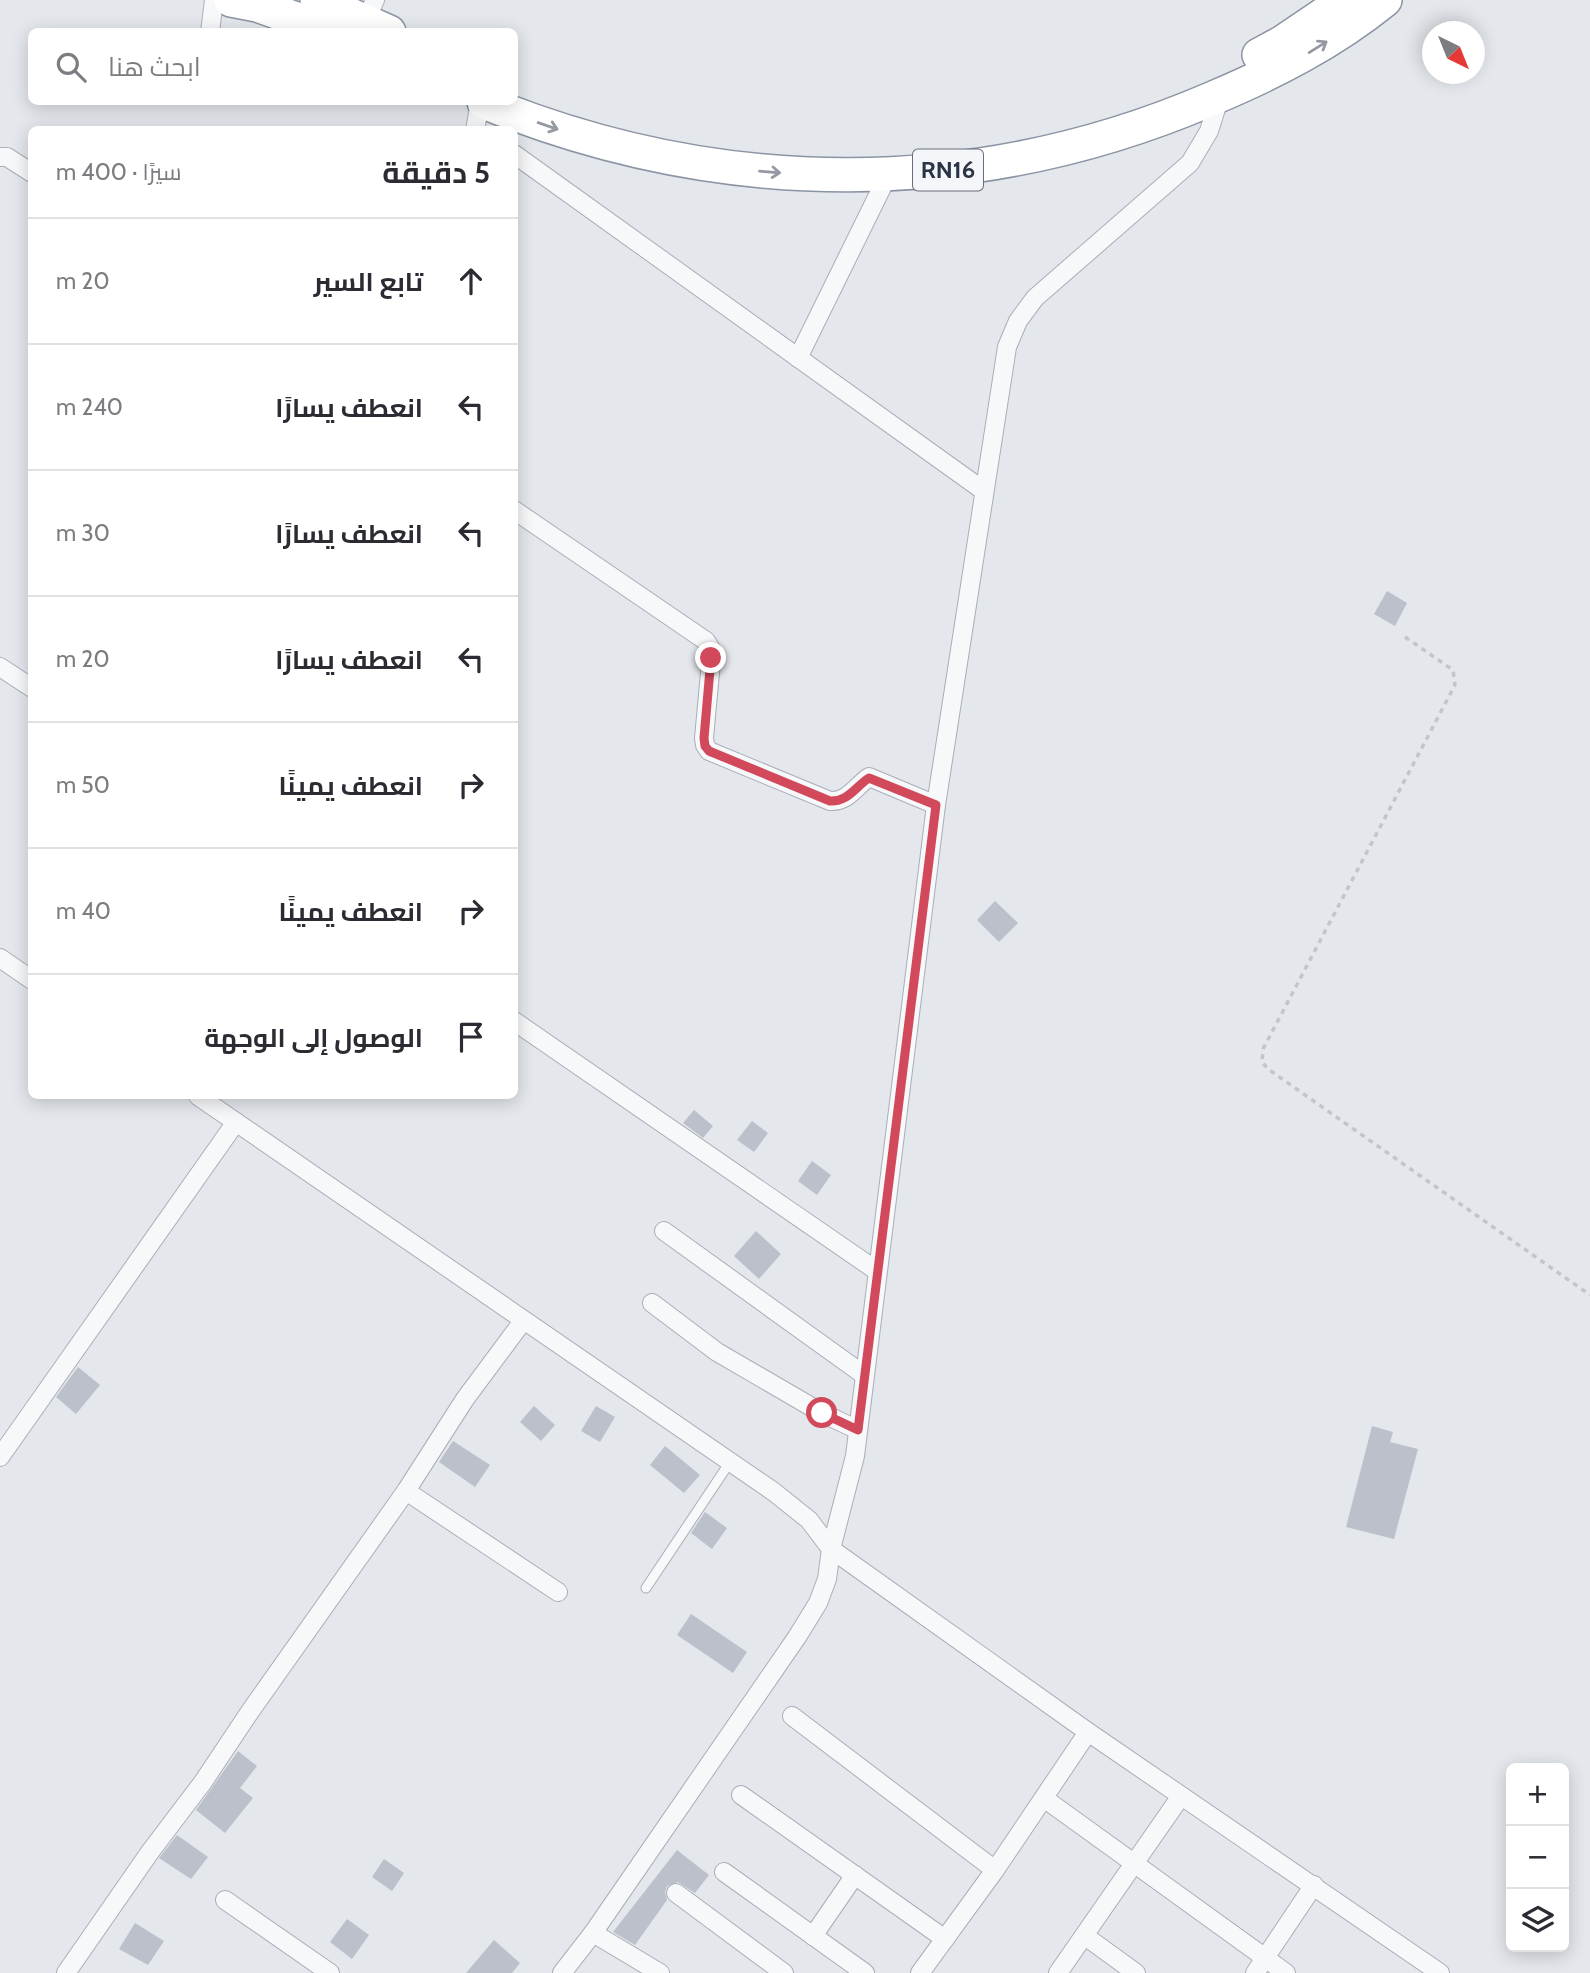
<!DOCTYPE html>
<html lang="ar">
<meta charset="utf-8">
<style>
:root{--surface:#fff;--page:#f7f7f7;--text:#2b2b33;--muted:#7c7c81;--line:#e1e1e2}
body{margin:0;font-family:Cabin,Cairo,sans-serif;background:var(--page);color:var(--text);direction:rtl}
.controls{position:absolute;right:21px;bottom:21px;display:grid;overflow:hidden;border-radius:10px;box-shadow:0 4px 18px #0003}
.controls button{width:63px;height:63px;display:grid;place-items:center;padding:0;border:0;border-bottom:2px solid var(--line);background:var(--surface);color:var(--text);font:35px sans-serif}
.compass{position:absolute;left:1422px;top:21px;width:63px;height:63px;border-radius:50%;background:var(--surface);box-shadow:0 4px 18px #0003;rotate:137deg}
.stop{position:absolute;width:21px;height:21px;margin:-16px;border:5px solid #d1495b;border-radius:50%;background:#fff}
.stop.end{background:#d1495b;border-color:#fff;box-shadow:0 2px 7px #0008}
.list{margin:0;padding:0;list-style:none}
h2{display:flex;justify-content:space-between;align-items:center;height:91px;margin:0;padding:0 28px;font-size:30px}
h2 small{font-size:23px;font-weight:400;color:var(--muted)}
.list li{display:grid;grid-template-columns:46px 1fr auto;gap:21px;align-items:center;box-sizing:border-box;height:126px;padding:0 28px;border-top:2px solid var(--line)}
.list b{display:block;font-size:26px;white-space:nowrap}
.list em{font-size:23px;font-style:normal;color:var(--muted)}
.icon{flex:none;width:38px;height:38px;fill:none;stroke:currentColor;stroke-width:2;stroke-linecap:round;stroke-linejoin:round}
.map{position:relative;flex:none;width:1590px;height:1973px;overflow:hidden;direction:ltr}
.search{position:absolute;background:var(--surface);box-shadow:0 4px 18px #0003;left:28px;top:28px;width:490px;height:77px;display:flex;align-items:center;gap:18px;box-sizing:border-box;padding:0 24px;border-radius:10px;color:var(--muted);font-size:26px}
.panel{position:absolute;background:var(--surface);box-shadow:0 4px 18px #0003;left:28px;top:126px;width:490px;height:973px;border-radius:10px;direction:rtl}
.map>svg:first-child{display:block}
.building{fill:#bbc0ca}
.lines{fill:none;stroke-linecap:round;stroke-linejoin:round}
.lane-casing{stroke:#a9aeb7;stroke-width:11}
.street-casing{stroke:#a9aeb7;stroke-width:20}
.highway-casing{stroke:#8b94a3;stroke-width:36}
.path{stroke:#c2c5cb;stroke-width:3.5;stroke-dasharray:5 5;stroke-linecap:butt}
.lane{stroke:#f7f8fa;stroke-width:9}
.street{stroke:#f7f8fa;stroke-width:18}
.highway{stroke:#fff;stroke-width:33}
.oneway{stroke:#959aa2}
.route{stroke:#d1495b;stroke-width:9}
.labels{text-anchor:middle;stroke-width:6;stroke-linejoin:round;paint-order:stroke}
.shield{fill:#f4f6f9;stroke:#676e7b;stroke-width:2}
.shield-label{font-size:24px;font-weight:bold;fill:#2b3445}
</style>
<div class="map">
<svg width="1590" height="1973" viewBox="0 0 1590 1973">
<rect width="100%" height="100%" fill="#e4e7ec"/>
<g class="building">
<polygon points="1387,591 1407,603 1395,626 1374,614"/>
<polygon points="995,901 1018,923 999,942 977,920"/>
<polygon points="694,1110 713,1126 703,1138 683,1123"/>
<polygon points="752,1121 768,1133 754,1152 737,1140"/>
<polygon points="812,1161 831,1175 817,1195 798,1181"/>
<polygon points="756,1231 781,1254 759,1279 734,1256"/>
<polygon points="78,1367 100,1385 76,1414 56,1397"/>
<polygon points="534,1406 555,1425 541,1441 520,1422"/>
<polygon points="596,1406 615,1417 600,1442 581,1431"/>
<polygon points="1372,1426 1393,1432 1390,1442 1418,1449 1394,1539 1346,1527"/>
<polygon points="453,1441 490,1465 475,1487 439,1462"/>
<polygon points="665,1446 700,1475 684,1493 650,1465"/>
<polygon points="705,1512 727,1528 712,1549 691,1533"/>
<polygon points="691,1614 747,1652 733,1673 677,1635"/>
<polygon points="238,1751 257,1766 240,1788 253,1798 225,1833 196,1810"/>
<polygon points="177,1835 208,1857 191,1879 159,1858"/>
<polygon points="677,1850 709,1875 695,1893 678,1882 667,1886 665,1892 667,1900 635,1945 613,1932"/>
<polygon points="384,1859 404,1873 392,1891 372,1877"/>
<polygon points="347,1919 369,1935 352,1959 330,1942"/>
<polygon points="135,1923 164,1941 148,1965 119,1949"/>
<polygon points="494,1940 520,1963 512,1973 466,1973"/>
</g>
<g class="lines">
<defs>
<polyline id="lane" points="646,1588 730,1462"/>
<g id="street">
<polyline points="366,20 375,0"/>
<polyline points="210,32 214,0"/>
<polyline points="475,130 480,102"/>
<polyline points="514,154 984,491"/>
<polyline points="0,157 7,157 32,173"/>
<polyline points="798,358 888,175"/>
<path d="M 514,510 L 706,641 L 712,651 L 704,738 L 705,745 L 709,751 L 830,801 C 848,802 855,787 869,777 L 936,805"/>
<polyline points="0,667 32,688"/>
<polyline points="0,958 32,980"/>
<polyline points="514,1021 877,1271"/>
<polyline points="198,1096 774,1492 809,1520 831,1549 1088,1732 1440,1973"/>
<polyline points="664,1231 864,1375"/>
<polyline points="652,1303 717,1352 822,1413 858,1430"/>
<polyline points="0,1457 236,1122"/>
<polyline points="406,1491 558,1592"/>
<polyline points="792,1716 995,1870"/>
<polyline points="741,1795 945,1939"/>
<polyline points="1045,1799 1286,1973"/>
<polyline points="724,1872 865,1973"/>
<polyline points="676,1893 784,1973"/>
<polyline points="225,1900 330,1973"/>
<polyline points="593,1933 660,1973"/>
<polyline points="813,1936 855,1875"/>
<polyline points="1085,1936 1136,1973"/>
<polyline points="66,1973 150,1852 203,1782 249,1713 406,1491 465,1399 523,1321"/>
<polyline points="562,1973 593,1933 797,1637 818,1603 827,1579 831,1549 855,1456 936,805 1007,347 1018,321 1035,298 1190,163 1209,131 1220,96"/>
<polyline points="920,1973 995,1870 1088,1732"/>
<polyline points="1058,1973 1181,1796"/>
<polyline points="1255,1973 1314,1885"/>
</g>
<g id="highway">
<polyline points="231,0 257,5 333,32"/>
<polyline points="317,0 389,32"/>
<polyline points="1259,55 1283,42 1345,0"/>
<path d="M 484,102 C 721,199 976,200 1211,99 C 1273,73 1332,43 1385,0"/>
</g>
</defs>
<use href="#lane" class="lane-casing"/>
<use href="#street" class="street-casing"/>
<use href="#highway" class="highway-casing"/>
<polyline class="path" points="1405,637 1453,670 1455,685 1263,1049 1262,1062 1268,1069 1590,1295"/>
<use href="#lane" class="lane"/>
<use href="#street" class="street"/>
<use href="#highway" class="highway"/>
</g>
<defs><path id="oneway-shaft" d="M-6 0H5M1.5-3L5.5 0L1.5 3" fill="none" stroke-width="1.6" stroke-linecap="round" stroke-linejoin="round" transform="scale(1.75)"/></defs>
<g class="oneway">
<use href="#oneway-shaft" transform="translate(1318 47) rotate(-32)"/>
<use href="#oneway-shaft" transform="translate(548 126) rotate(19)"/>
<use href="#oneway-shaft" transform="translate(770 172) rotate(5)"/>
</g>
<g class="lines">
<path class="route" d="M 711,658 L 704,738 L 705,746 L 709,751 L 830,801 C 848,802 855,787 869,778 L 936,805 L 858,1430 L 822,1413"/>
</g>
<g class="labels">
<rect class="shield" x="913" y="149.5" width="70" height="41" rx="5"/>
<g class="shield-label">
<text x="948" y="178">RN16</text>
</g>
</g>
</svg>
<div class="controls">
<button>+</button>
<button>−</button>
<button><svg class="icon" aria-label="layers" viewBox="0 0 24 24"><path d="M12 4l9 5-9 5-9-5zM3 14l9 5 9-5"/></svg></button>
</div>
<svg class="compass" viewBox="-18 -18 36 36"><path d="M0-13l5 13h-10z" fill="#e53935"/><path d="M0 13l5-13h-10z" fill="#7c7c81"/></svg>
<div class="stop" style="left:822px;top:1413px"></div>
<div class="stop end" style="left:711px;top:658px"></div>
<div class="search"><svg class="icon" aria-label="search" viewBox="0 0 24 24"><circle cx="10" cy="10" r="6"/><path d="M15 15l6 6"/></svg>ابحث هنا</div>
<section class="panel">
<h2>5 دقيقة<small>سيرًا · 400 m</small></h2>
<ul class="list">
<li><svg class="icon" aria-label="ahead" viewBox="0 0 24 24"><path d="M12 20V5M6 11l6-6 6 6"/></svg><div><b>تابع السير</b></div><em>20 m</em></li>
<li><svg class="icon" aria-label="left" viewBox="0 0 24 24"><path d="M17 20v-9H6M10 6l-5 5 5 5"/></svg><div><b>انعطف يسارًا</b></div><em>240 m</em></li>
<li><svg class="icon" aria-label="left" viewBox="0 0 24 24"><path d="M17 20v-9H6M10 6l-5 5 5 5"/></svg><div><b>انعطف يسارًا</b></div><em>30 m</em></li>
<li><svg class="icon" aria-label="left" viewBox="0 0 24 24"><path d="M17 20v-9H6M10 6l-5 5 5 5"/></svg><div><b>انعطف يسارًا</b></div><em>20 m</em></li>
<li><svg class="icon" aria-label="right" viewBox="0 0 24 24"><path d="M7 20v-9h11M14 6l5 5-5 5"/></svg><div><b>انعطف يمينًا</b></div><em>50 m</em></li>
<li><svg class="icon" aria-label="right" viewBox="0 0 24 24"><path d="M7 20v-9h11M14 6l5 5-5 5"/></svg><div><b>انعطف يمينًا</b></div><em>40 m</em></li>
<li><svg class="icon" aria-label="arrive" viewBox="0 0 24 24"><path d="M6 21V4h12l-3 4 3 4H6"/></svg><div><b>الوصول إلى الوجهة</b></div></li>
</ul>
</section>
</div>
